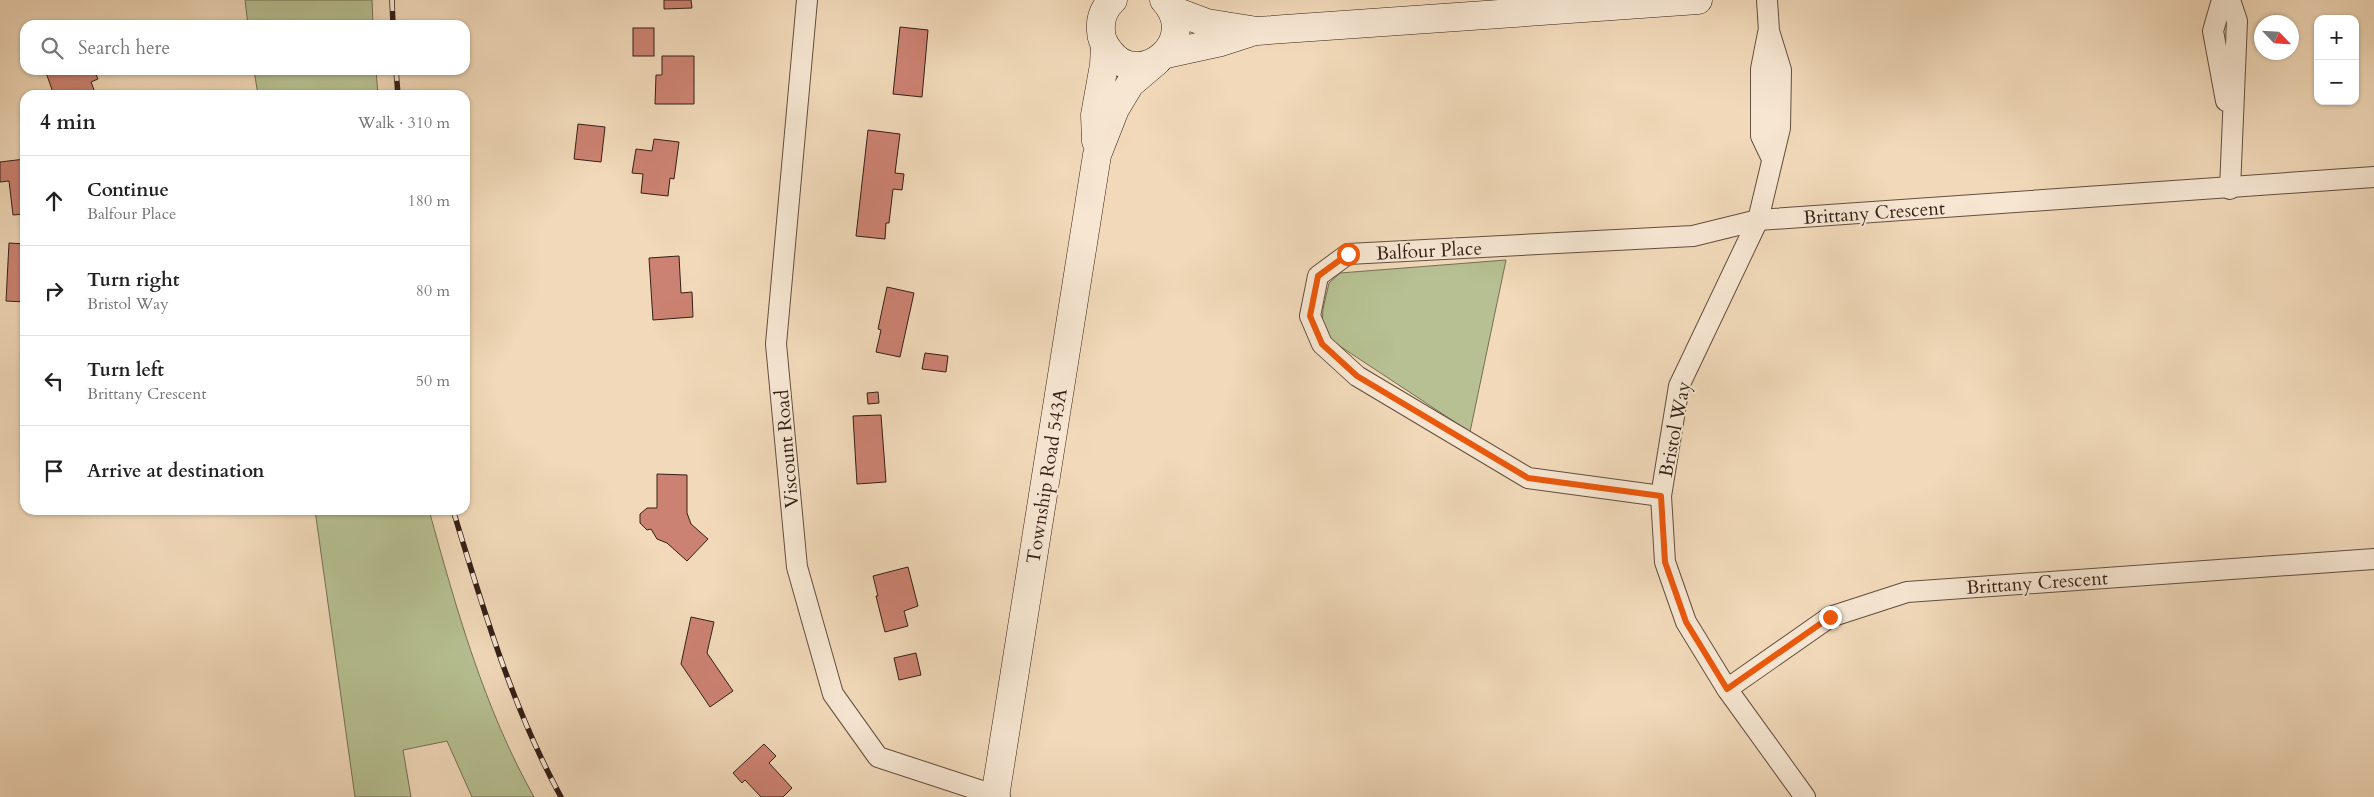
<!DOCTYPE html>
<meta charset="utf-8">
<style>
:root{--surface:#fff;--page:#f2f2f2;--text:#222;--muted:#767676;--line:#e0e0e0}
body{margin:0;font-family:Cardo,serif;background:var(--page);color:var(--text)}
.controls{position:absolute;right:15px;top:15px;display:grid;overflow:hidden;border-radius:10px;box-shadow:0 1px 4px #0004}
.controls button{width:45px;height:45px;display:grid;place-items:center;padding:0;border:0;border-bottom:1px solid var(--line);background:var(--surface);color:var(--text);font:25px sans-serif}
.compass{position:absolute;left:2254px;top:15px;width:45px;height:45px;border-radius:50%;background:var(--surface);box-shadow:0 1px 4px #0004;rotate:115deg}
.stop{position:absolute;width:15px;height:15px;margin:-11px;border:4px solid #ea580c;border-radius:50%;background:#fff}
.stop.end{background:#ea580c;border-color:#fff;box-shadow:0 1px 5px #0008}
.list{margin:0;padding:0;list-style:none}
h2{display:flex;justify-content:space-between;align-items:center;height:65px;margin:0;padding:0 20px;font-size:21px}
h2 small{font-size:16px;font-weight:400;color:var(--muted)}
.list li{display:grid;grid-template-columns:32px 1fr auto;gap:15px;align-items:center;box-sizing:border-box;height:90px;padding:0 20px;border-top:1px solid var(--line)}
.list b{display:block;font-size:19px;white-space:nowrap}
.list p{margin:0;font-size:16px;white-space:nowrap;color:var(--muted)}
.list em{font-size:16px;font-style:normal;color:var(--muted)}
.icon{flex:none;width:28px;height:28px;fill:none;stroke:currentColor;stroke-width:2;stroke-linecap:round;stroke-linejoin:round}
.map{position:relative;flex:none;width:2374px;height:797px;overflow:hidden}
.search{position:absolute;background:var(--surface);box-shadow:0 1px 4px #0004;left:20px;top:20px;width:450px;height:55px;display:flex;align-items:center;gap:12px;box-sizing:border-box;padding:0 18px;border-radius:15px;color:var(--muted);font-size:19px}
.panel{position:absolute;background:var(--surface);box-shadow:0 1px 4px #0004;left:20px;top:90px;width:450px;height:425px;border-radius:15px}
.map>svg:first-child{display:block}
.green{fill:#b6c092;stroke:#757054}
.building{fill:#cc8272;stroke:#341f16}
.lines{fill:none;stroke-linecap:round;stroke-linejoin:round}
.minor-casing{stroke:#634e3f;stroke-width:22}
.secondary-casing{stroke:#341f16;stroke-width:29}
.minor{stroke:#f6e6d2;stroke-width:20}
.secondary{stroke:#f6e6d2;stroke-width:28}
.rail-casing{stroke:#341f16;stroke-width:5.5}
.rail{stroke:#f6e6d2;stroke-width:4;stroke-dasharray:11;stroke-linecap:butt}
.route{stroke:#ea580c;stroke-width:6}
.labels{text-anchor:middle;stroke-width:4;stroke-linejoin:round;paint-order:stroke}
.street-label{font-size:19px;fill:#341f16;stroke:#f6e6d2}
</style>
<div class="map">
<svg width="2374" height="797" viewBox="0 0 2374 797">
<rect width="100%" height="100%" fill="#f1d9b9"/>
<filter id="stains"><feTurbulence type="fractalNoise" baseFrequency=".004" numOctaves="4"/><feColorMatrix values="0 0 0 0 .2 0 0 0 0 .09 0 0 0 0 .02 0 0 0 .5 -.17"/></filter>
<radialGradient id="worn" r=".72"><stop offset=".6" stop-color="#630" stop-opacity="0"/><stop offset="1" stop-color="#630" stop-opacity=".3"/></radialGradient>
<g class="green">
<polygon points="245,0 372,0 373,25 248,25"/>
<polygon points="254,70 376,70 378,95 258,95"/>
<polygon points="1506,260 1470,432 1329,339 1322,326 1323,309 1329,283 1340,273"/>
<path d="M 315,510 L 429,510 C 456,608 484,708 534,797 L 472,797 L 447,741 L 403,750 L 411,797 L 355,797 Z"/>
</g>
<g class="building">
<polygon points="664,0 691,0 692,8 664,9"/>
<polygon points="900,27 928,30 922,97 893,94"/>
<rect x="633" y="28" width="21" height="28"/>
<polygon points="662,56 694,56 694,104 655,104 656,75 662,75"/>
<polygon points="45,70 94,70 98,79 91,82 96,95 54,95"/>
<polygon points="578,124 605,127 601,162 574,159"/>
<polygon points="868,130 900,134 895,173 904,174 902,190 893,189 889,223 886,223 885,239 856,236"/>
<polygon points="654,139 679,142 674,179 670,178 668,196 641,193 643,174 632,173 636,149 652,151"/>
<polygon points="25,159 25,214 13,215 9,181 0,182 0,162"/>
<polygon points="9,243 25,244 25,302 6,301"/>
<polygon points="679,256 681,293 692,292 693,317 653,320 649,258"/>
<polygon points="887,287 914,293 900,357 876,352 881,330 878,329"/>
<polygon points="925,353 948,356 946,372 922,369"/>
<polygon points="878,392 879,403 868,404 867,393"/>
<polygon points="881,415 886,482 857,484 853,416"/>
<polygon points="657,474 687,475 687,513 691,524 708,539 687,561 667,543 657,539 651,529 647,530 640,523 640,514 647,508 657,508"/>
<polygon points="908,567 918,606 904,611 908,626 885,632 876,596 878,596 873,576"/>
<polygon points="691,617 714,622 707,653 733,691 710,707 681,664"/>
<polygon points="916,653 921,675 899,680 894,658"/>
<polygon points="764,744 776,756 769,763 792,788 783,797 761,797 745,780 742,783 733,773"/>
</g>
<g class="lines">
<defs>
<g id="minor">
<polyline points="807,0 776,344 797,567 833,694 878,757 1000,797"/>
<polyline points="1767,0 1769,31 1781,70 1780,128 1758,220 1679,386 1661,496 1665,562 1686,622 1727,689 1805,797"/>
<polyline points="2222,0 2213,31 2226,101"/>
<polyline points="2230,0 2237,21 2230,189"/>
<polyline points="1768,33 1761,69 1761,136 1772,159"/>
<polyline points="1661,496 1528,478 1357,376 1322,344 1310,316 1318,276 1348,254 1693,236 1758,220 2374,177"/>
<polyline points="1727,689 1830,617 1907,592 2374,559"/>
</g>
<g id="secondary">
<path d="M 1113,0 C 1104,8 1100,19 1101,31 C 1101,39 1105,46 1110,52 C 1139,91 1202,41 1164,0"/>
<polyline points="1172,10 1207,23 1257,31 1698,0"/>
<polyline points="1166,54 1221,42 1249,33"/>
<polyline points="1096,141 1095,115 1104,65 1105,46"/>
<polyline points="995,797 1097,155 1115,109 1130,84 1157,61"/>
</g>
</defs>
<use href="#minor" class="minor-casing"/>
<use href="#secondary" class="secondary-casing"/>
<use href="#minor" class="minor"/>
<use href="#secondary" class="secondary"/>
<defs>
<g id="rail">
<polyline points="392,0 393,25"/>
<polyline points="396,70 398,95"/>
<path d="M 453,510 C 483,608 512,707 561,797"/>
</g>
</defs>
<use href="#rail" class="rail-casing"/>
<use href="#rail" class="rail"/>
</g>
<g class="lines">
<polyline class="route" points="1348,254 1318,276 1310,316 1322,344 1357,376 1528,478 1661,496 1665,562 1686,622 1727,689 1830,617"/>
</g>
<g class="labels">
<g class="street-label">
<text transform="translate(1874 212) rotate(-4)" y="7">Brittany Crescent</text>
<text transform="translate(1429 250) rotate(-3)" y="7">Balfour Place</text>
<text transform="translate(1674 429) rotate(-79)" y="7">Bristol Way</text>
<text transform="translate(786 449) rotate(-95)" y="7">Viscount Road</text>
<text transform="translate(1046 476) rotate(-81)" y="7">Township Road 543A</text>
<text transform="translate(2037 582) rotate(-4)" y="7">Brittany Crescent</text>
</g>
</g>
<rect width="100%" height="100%" filter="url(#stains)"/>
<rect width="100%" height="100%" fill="url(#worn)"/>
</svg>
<div class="controls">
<button>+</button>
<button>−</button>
</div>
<svg class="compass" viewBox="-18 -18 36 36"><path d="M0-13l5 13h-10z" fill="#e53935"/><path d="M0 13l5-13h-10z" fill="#767676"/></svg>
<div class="stop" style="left:1348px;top:254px"></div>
<div class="stop end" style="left:1830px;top:617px"></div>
<div class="search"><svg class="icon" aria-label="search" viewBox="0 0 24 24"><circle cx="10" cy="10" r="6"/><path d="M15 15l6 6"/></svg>Search here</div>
<section class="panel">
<h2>4 min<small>Walk · 310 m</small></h2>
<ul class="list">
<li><svg class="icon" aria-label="ahead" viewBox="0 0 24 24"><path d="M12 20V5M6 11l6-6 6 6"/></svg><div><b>Continue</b><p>Balfour Place</p></div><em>180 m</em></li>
<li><svg class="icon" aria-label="right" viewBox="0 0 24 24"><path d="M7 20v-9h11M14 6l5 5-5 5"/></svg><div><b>Turn right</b><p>Bristol Way</p></div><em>80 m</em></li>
<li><svg class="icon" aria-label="left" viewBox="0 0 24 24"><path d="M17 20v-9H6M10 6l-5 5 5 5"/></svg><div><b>Turn left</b><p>Brittany Crescent</p></div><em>50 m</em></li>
<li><svg class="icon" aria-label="arrive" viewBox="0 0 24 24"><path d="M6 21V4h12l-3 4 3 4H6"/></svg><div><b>Arrive at destination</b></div></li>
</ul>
</section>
</div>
